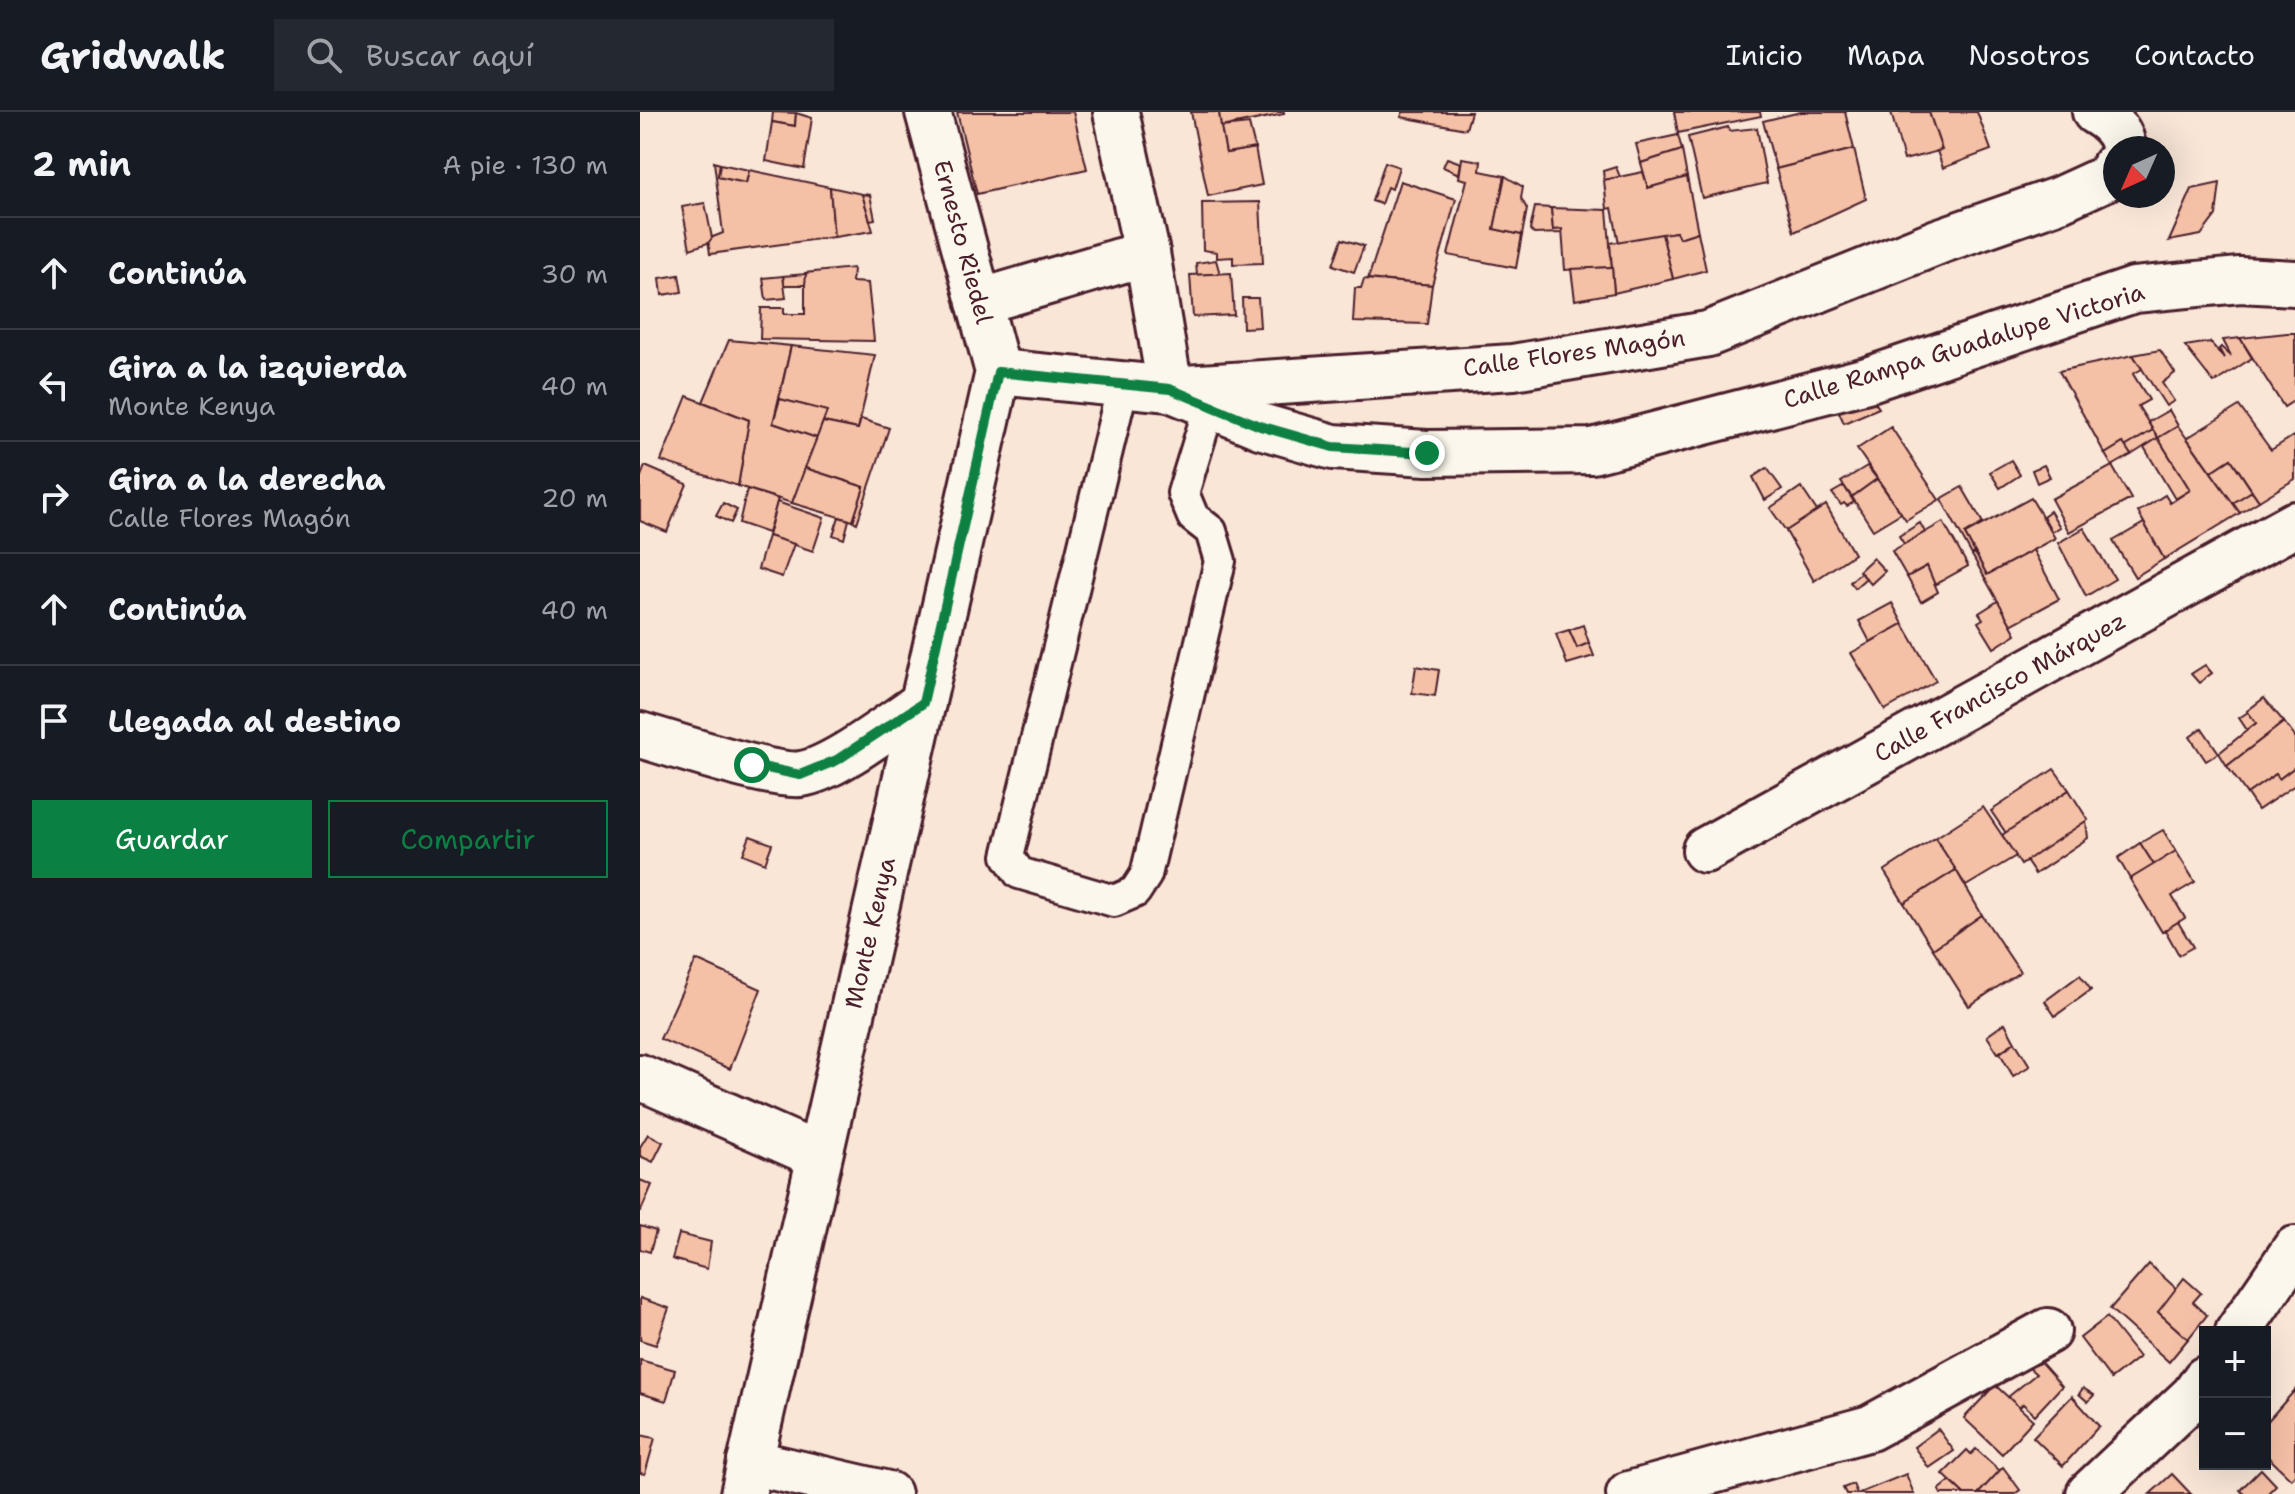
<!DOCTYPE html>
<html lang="es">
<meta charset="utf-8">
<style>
:root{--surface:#171b24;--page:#242831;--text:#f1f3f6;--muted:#9ea1a6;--line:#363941;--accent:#0b8043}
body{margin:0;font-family:"Shantell Sans",sans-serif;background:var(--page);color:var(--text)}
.controls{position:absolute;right:24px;bottom:24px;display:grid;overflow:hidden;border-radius:0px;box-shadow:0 8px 32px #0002}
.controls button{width:72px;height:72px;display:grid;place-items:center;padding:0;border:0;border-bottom:2px solid var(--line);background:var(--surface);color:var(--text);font:40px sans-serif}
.compass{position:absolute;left:1463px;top:24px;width:72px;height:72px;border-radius:50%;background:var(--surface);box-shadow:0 8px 32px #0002;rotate:225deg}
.stop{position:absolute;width:24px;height:24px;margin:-18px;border:6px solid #0b8043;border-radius:50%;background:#fff}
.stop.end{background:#0b8043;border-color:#fff;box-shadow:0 2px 8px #0008}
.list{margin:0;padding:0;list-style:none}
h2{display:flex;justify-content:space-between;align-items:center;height:104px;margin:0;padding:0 32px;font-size:34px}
h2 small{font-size:26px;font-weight:400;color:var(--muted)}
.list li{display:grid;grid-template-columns:52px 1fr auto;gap:24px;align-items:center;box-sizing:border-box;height:112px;padding:0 32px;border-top:2px solid var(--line)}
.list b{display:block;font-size:30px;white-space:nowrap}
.list p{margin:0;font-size:26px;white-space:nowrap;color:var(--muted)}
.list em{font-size:26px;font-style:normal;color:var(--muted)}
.actions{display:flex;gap:16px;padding:24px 32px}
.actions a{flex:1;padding:18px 0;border:2px solid var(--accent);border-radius:0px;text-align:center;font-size:28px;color:var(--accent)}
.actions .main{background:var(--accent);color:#fff}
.icon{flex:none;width:44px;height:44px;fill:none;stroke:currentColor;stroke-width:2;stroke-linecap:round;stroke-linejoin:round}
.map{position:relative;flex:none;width:1655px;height:1382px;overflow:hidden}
header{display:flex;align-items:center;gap:48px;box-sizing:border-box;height:112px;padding:0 40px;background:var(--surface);border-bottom:2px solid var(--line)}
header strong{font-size:38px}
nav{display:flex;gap:44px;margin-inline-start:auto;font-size:28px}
.search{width:560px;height:72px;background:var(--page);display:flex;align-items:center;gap:20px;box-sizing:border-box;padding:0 28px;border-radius:0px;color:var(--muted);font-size:30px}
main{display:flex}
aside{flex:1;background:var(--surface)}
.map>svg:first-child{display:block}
.building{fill:#f4c0a6;stroke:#4a1f2b;stroke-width:2}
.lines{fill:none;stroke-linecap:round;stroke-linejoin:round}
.lane-casing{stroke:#4a1f2b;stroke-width:36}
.street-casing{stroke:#4a1f2b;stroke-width:50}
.secondary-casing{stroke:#4a1f2b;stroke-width:50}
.lane{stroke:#fbf7ec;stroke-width:30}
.street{stroke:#fbf7ec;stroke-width:44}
.secondary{stroke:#fbf7ec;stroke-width:44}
.route{stroke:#0b8043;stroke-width:10}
.labels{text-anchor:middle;stroke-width:8;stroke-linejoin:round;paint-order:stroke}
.street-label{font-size:24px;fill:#4a1f2b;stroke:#fbf7ec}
</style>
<header>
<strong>Gridwalk</strong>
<div class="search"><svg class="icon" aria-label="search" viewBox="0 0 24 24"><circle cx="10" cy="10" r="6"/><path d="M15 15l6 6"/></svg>Buscar aquí</div>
<nav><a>Inicio</a><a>Mapa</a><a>Nosotros</a><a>Contacto</a></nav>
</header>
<main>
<aside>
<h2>2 min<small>A pie · 130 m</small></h2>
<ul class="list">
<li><svg class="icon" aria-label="ahead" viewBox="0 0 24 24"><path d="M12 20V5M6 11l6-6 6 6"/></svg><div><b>Continúa</b></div><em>30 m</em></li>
<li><svg class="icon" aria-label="left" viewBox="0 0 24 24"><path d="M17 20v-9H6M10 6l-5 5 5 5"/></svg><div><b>Gira a la izquierda</b><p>Monte Kenya</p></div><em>40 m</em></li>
<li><svg class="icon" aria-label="right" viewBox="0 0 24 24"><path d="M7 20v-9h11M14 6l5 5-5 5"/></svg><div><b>Gira a la derecha</b><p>Calle Flores Magón</p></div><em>20 m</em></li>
<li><svg class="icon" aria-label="ahead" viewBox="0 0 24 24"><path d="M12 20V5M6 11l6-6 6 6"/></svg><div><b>Continúa</b></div><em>40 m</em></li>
<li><svg class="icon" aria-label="arrive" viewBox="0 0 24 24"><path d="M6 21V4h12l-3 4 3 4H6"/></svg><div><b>Llegada al destino</b></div></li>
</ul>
<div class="actions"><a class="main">Guardar</a><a>Compartir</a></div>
</aside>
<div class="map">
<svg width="1655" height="1382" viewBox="0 0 1655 1382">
<rect width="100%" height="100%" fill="#f9e6d7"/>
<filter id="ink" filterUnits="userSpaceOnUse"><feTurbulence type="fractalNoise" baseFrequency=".0125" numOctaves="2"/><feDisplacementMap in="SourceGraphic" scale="16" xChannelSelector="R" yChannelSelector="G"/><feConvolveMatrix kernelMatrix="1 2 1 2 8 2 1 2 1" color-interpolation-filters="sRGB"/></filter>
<g filter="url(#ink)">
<g class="building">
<polygon points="133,0 156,1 155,14 132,10"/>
<polygon points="317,0 433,0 447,57 337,82"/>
<polygon points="551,0 579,0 586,41 615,36 622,73 568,84"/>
<polygon points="579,0 644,0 644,2 581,15"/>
<polygon points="763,0 831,0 826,17 761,5"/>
<polygon points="1034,0 1120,0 1121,4 1038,21"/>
<polygon points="1205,0 1214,37 1136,57 1123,9 1161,0"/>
<polygon points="1251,0 1289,0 1302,38 1264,48"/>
<polygon points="1289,0 1337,0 1351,38 1303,56 1297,39 1302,38"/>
<polygon points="156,1 172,6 164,57 126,49 132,10 155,14"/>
<polygon points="609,12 615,36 586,41 581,15"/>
<polygon points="1088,15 1089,19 1117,16 1127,71 1062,86 1048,25"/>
<polygon points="1038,23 1042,38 1001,51 996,32"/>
<polygon points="1214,37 1226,87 1154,120 1136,57"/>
<polygon points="1042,38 1047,65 1008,76 1001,51"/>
<polygon points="807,46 821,51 819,62 803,55"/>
<polygon points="822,46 841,49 840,59 865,64 854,117 882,123 876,156 808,143 827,68 819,66"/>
<polygon points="74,50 80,52 78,65 106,71 109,58 190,75 194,125 70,142 68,127 83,121"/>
<polygon points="745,50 759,55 752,77 747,75 741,92 732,89"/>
<polygon points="80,52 109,58 106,71 78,65"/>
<polygon points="976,55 980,65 964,68 963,59"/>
<polygon points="1003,60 1008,76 1047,65 1058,120 1039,126 1036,120 979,131 972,96 967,97 964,68"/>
<polygon points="865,64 883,75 881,86 887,97 882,123 854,117"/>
<polygon points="760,69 816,87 792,173 728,167"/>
<polygon points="1580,71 1576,103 1561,123 1529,129 1552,77"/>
<polygon points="190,75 222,82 233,119 194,125"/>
<polygon points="222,82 230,83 235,107 230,108"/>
<polygon points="620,90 623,151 593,152 593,145 577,146 577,140 563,138 562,91"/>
<polygon points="65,91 72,126 68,131 50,137 42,95"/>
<polygon points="895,95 911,96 913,118 922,117 922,121 894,122 890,118"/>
<polygon points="911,96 967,98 972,155 925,158 922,117 913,118"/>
<polygon points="1036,120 1039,126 1058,120 1066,158 1033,167 1022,122"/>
<polygon points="1022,122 1033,167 974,181 970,131"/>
<polygon points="702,127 724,134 714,160 693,153"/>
<polygon points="576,148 580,162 557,163 556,151"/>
<polygon points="972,155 974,181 935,188 931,157"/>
<polygon points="213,156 212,170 228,171 234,229 120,227 121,196 144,196 144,202 165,202 165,161"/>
<polygon points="591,161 594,203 553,205 550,163"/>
<polygon points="166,162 165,173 144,173 143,164"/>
<polygon points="39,163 42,180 22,183 20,166"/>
<polygon points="143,164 146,186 126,188 123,166"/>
<polygon points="724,167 792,173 787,212 713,210 715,176 721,176"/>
<polygon points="602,186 618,186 620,215 603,216"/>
<polygon points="1647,221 1655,221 1655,288 1644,295 1600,226"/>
<polygon points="1600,226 1612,246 1574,271 1545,234 1570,230 1584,246 1579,237 1581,235 1591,244 1583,228"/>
<polygon points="89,228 151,234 133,311 177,326 152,391 98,374 109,308 63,290"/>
<polygon points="151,234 235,243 218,317 183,310 187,299 139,287"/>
<polygon points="1520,238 1535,261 1522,271 1534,289 1526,294 1493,243"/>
<polygon points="1493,243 1502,257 1493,262 1509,288 1498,294 1513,318 1485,335 1483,331 1465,342 1419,259"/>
<polygon points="1224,274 1239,296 1204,311 1191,283"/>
<polygon points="47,284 109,308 98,374 21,349"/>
<polygon points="140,287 187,299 177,326 133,311"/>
<polygon points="1599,294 1631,338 1655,323 1655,367 1619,389 1591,347 1571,360 1547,326"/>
<polygon points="1529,298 1538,314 1518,326 1508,310"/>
<polygon points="221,307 249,316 217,411 213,409 224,375 165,356 183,310 218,317"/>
<polygon points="1538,314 1600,401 1524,447 1498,400 1525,383 1530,391 1550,378 1518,326"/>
<polygon points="1251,315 1299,388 1266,408 1217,337"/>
<polygon points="1513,318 1518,326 1491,343 1485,335"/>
<polygon points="1518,326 1550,378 1535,387 1504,335"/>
<polygon points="1483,331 1491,343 1472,354 1465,342"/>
<polygon points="1591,347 1612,379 1593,391 1571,360"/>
<polygon points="1371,348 1380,363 1360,376 1350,360"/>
<polygon points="1404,353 1410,365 1397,371 1392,358"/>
<polygon points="5,354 47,372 27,420 0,409 0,367"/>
<polygon points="1227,354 1237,367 1212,385 1201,370"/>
<polygon points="1472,354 1491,387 1429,420 1411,387"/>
<polygon points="165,356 224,375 213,409 152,391"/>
<polygon points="1127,356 1142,377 1125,388 1113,365"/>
<polygon points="1237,367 1261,401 1233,418 1212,385"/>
<polygon points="1204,374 1214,390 1207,394 1204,391 1201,393 1192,381"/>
<polygon points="1161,375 1177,399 1146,419 1130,396"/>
<polygon points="1322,375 1343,411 1325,422 1335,441 1332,443 1301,387"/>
<polygon points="107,377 138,387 128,421 99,411"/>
<polygon points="1612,379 1619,389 1600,401 1593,391"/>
<polygon points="1391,386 1415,426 1347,463 1325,422"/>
<polygon points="137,390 184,406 173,439 128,424"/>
<polygon points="83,391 97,398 91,411 76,404"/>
<polygon points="1186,393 1214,442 1174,469 1146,419"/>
<polygon points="1410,399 1420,415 1412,420 1403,404"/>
<polygon points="199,405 209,408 204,427 193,423"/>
<polygon points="1303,410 1328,454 1294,473 1287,454 1267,465 1252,439"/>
<polygon points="1280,411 1285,420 1264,432 1259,424"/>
<polygon points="1504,411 1524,447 1495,465 1473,429"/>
<polygon points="1444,416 1475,467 1446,484 1418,431"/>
<polygon points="128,424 154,432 142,465 118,457"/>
<polygon points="1393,438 1419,487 1371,513 1332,443 1335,441 1347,463"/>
<polygon points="1233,446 1245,459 1231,472 1219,459"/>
<polygon points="1287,454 1298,480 1281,490 1267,465"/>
<polygon points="1220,461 1226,466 1215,476 1210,470"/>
<polygon points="1358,489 1376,522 1354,536 1338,510 1343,507 1339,501"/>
<polygon points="1252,491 1263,512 1230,530 1219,509"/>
<polygon points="1263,512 1296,569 1245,598 1211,541"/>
<polygon points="943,513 949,531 937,536 929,518"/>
<polygon points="929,518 937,536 949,531 954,544 927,552 916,522"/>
<polygon points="1565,553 1572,561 1559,571 1551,562"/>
<polygon points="776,554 799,558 795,584 772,581"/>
<polygon points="1624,586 1644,610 1587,654 1579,641 1616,611 1607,599"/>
<polygon points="1608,600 1616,611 1607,618 1599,606"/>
<polygon points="1644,610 1655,625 1655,655 1639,667 1636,662 1607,682 1587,654"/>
<polygon points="1562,616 1579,641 1566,649 1550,625"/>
<polygon points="1655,655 1655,673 1618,698 1607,682 1636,662 1639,667"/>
<polygon points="1414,657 1429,678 1366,721 1351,699"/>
<polygon points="1429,678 1448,708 1381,753 1362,723"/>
<polygon points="1343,695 1376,744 1326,774 1295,726"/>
<polygon points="1446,709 1448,726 1395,762 1386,749"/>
<polygon points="1523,718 1536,739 1514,753 1500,731"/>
<polygon points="110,724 132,732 125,751 103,742"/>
<polygon points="1295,726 1316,758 1264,791 1244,759"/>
<polygon points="1500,731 1514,753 1490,767 1478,746"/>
<polygon points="1536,739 1555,770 1532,784 1545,806 1522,820 1490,767"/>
<polygon points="1316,758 1342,803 1293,837 1264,791"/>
<polygon points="1342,803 1380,860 1329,894 1293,837"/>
<polygon points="1538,810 1553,835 1539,843 1525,818"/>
<polygon points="56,848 121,877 90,957 20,927"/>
<polygon points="1440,863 1451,878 1415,904 1405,889"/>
<polygon points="1365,911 1375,930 1358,941 1347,924"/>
<polygon points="1375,930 1390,954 1373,964 1360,941"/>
<polygon points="8,1022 23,1030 13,1050 0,1044 0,1035"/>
<polygon points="0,1068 12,1073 1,1099 0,1099"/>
<polygon points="0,1114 16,1119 10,1140 0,1137"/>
<polygon points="39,1122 71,1130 67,1157 32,1147"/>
<polygon points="1509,1152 1538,1178 1518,1200 1548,1227 1529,1250 1470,1197"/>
<polygon points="1544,1166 1561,1181 1553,1190 1567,1203 1548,1227 1518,1200"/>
<polygon points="0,1186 29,1196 16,1233 0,1228"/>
<polygon points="1467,1205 1499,1245 1471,1267 1440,1226"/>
<polygon points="1396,1245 1422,1274 1395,1303 1383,1292 1379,1296 1368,1285 1396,1262 1387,1254"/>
<polygon points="0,1248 35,1258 26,1289 0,1281"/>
<polygon points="1355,1273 1393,1308 1362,1342 1324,1306"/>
<polygon points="1443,1276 1454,1283 1448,1290 1439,1282"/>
<polygon points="1655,1278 1655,1362 1651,1367 1625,1342 1625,1312"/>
<polygon points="1432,1284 1459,1314 1423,1354 1393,1325"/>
<polygon points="1298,1317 1314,1339 1289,1356 1274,1335"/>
<polygon points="0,1323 15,1326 5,1362 0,1361"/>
<polygon points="1336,1337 1360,1359 1338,1382 1324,1382 1303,1362 1327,1338 1331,1342"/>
<polygon points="1363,1355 1380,1378 1375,1382 1338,1382"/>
<polygon points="1621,1357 1636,1373 1627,1382 1604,1382 1600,1378"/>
<polygon points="1266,1362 1274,1382 1206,1382 1203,1376 1213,1372 1217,1382"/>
<polygon points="1532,1362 1551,1382 1510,1382"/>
<polygon points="1310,1369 1324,1382 1301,1382 1299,1378"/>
</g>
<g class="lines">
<defs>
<polyline id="lane" points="483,273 368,744 379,761 474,789 495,780 506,763 580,449 571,419 553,405 543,381 570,293"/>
<g id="street">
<path d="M 1455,0 C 1469,8 1482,19 1483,36"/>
<polyline points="339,190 507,141"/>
<polyline points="530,277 873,255 1068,222 1300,129 1420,87 1466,66 1475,53"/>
<path d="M 0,623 C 32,632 133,666 161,662 C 193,658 254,610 283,591"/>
<polyline points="1065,738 1655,412"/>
<polyline points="0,965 179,1044"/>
<polyline points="1598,1220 1655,1137"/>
<polyline points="110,1350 248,1382"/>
<polyline points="989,1382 1230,1316 1408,1219"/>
<polyline points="1449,1382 1554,1283 1565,1267"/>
</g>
<g id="secondary">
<polyline points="476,0 507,141 530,277"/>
<polyline points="358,260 530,277 620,314 693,335 787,341 952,339 1227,268 1494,178 1600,168 1655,171"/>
<polyline points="103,1382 358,260 288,0"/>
</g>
</defs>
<use href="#lane" class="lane-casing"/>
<use href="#street" class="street-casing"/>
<use href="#secondary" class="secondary-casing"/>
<use href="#lane" class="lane"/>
<use href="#street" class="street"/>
<use href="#secondary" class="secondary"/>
</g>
</g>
<g class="lines" filter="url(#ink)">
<polyline class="route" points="112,653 160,663 197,648 283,591 358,260 530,277 620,314 693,335 787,341"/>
</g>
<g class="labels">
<g class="street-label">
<text transform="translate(323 130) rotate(75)" y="8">Ernesto Riedel</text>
<text transform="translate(1324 234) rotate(-17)" y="8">Calle Rampa Guadalupe Victoria</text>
<text transform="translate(934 241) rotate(-8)" y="8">Calle Flores Magón</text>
<text transform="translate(1360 575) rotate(-29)" y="8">Calle Francisco Márquez</text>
<text transform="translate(230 821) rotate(-77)" y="8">Monte Kenya</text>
</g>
</g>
</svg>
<div class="controls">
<button>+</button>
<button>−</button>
</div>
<svg class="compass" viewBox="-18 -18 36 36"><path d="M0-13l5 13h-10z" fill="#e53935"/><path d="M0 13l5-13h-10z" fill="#9ea1a6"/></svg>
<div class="stop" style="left:112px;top:653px"></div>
<div class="stop end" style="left:787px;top:341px"></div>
</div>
</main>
